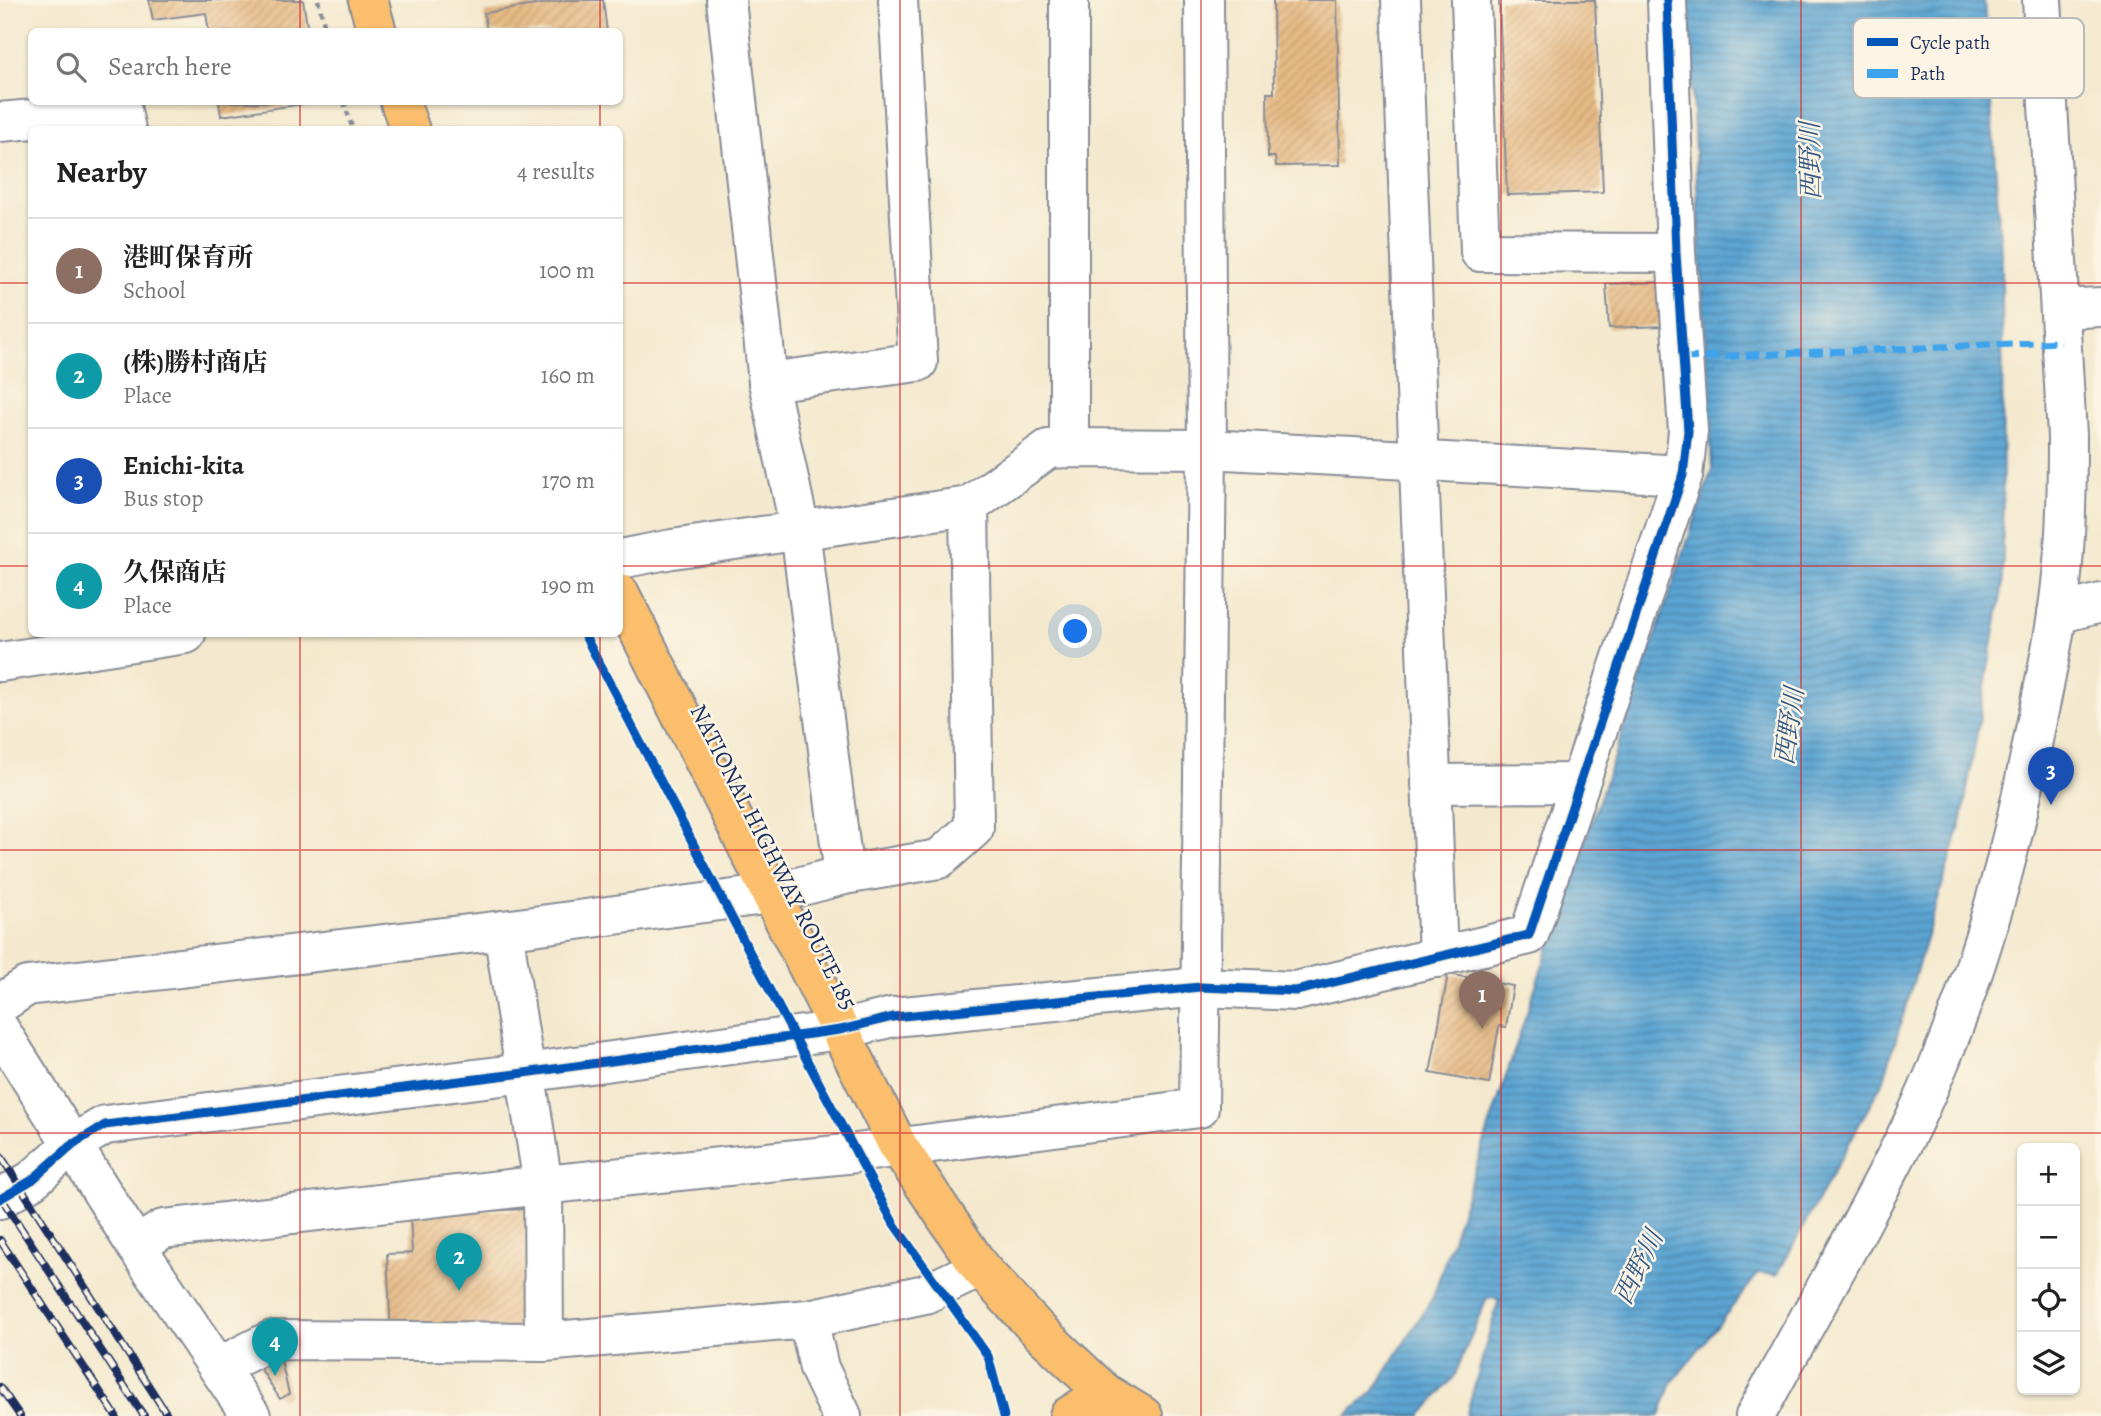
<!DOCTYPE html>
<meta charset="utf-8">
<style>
:root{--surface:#fff;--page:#f6f6f6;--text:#222;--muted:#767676;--line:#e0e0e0;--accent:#db2777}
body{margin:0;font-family:Alegreya,"Noto Serif JP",serif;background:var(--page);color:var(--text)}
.controls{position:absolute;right:21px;bottom:21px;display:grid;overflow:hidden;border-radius:10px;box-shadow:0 2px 5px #0004}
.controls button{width:63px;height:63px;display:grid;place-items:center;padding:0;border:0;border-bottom:2px solid var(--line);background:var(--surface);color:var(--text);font:35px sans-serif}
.you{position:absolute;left:1076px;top:632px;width:24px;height:24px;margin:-18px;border:5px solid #fff;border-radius:50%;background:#1a73e8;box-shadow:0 0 0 10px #1a73e833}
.badge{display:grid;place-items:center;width:46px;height:46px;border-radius:50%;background:var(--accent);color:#fff;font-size:23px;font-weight:700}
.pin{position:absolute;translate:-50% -58px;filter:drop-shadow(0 2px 4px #0008)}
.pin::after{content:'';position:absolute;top:37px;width:24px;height:21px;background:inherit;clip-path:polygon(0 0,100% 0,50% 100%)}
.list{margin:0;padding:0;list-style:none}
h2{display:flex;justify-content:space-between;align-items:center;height:91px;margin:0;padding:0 28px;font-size:30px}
h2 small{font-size:23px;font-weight:400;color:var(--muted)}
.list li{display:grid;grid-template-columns:46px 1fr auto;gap:21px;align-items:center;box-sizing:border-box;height:105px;padding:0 28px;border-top:2px solid var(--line)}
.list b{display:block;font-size:26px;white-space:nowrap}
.list p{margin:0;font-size:23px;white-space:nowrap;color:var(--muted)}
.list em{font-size:23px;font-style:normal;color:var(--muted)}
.icon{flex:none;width:38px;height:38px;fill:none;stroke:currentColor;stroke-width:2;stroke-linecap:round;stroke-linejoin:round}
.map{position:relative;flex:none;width:2101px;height:1416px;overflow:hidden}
.search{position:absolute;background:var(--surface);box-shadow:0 2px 5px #0004;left:28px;top:28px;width:595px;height:77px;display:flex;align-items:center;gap:18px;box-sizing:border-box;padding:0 24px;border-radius:10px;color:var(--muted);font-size:26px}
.panel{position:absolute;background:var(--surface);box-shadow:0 2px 5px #0004;left:28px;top:126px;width:595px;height:511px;border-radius:10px}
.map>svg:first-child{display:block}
.water{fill:url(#water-rules);stroke:#3b6a98;stroke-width:2}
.building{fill:url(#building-hatch)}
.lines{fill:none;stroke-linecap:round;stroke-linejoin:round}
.minor-casing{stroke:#888c96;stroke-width:42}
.major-casing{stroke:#888c96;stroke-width:42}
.highway-casing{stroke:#888c96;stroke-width:42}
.path{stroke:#888c96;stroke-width:4.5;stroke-dasharray:5 5;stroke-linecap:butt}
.minor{stroke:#fff;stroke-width:38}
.major{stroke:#fabe6d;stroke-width:38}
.highway{stroke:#fabe6d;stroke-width:38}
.rail-casing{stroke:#1b2f5e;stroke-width:8}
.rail{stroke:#fcf5e5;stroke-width:5;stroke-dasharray:16;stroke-linecap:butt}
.quiet{stroke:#3da3ed;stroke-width:7;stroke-dasharray:14 7;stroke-linecap:butt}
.cycleway-casing{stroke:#fcf5e5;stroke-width:13}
.cycleway{stroke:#0057b8;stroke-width:9}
.grid{fill:none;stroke:#d62828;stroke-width:2;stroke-opacity:0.55}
.labels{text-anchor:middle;stroke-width:5;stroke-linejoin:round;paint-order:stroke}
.street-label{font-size:24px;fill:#1b2f5e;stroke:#fcf5e5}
.water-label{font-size:26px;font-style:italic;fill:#315887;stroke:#fcf5e5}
.key{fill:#fcf5e5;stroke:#b8babc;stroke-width:2}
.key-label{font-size:19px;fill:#1b2f5e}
</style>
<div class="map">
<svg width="2101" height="1416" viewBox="0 0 2101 1416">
<defs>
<pattern id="water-rules" width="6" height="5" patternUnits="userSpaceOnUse" patternTransform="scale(1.75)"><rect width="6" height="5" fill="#5ba4d2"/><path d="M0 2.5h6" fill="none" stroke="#4a86ae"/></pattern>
<pattern id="building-hatch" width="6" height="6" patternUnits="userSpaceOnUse" patternTransform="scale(1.75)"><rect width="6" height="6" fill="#e6ba85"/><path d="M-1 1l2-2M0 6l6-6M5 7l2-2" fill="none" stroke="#c5a075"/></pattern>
</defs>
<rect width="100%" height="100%" fill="#fcf5e5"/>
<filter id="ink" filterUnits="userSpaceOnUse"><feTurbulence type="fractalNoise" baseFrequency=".0143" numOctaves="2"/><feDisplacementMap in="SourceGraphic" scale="14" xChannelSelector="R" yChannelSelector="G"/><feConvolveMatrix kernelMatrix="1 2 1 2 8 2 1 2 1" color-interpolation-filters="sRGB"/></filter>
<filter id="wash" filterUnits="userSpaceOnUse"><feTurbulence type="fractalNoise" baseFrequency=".00686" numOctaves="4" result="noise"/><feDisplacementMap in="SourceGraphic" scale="28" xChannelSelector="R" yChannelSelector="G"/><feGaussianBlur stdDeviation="1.57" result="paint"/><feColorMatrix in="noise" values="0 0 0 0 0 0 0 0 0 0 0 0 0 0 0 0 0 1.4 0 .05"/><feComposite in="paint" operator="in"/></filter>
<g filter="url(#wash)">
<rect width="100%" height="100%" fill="#f4e9ce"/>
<polygon class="water" points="1687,0 1984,0 2002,266 2003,584 1962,819 1884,1079 1777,1275 1759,1273 1672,1383 1660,1416 1466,1416 1499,1299 1487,1298 1454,1377 1421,1416 1346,1416 1373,1392 1433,1297 1541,970 1712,469"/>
<g id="blocks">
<g class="building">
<polygon points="149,0 303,0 308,32 209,32 206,13 153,20"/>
<polygon points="567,0 603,0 607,32 487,32 484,13"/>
<polygon points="1273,0 1337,0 1340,165 1276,166 1275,157 1268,157 1267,93 1274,93"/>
<polygon points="1499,0 1595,0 1603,192 1507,195"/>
<polygon points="219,102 310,102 310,103 221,116"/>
<polygon points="1664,282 1666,326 1609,328 1606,284"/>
<polygon points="1448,974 1513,986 1506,1027 1499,1026 1489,1084 1430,1073"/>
<polygon points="524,1209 530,1328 391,1336 387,1254 412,1253 410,1215"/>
<polygon points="277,1344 289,1394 280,1399 253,1357"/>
</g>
</g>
</g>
<g filter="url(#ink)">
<use href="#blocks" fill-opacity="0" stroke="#888c96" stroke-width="2"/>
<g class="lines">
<defs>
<g id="minor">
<polyline points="726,0 768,382 800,530 844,875"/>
<polyline points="1401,0 1438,958"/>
<polyline points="1471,0 1480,252 1676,253"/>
<polyline points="0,122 122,111 126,130"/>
<polyline points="2060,309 2101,307"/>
<polyline points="768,382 918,362 898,0"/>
<polyline points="1069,448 1069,0"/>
<polyline points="620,559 672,549 969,506"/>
<polyline points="2057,614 2101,603"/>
<polyline points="0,662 186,634"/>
<polyline points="1431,784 1579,783"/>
<polyline points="503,930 543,1185 544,1342"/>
<polyline points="0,1004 27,986 503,930 771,894 844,875 939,859 974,828 969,506 1048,449 1069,448 1207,449 1683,475"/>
<polyline points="0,1030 136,1246 251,1416"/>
<polyline points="0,1199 32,1180 73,1144 105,1125 524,1073 840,1030 893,1017 1200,987 1296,991 1529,935 1683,475 1688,431 1676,253 1667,0"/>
<polyline points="136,1246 163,1229 543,1185 856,1153 1199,1108 1207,449 1204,0"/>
<polyline points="808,1319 819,1368 842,1416"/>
<polyline points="218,1367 272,1340 544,1342 808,1319 925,1294 980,1268"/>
<path d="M 1755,1416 C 1809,1317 1866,1219 1915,1118 C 1973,995 2010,863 2035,730 C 2043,692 2051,654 2057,615 C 2066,557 2067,495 2067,436 L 2042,0"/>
</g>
<polyline id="major" points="1069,1416 1105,1393"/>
<g id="highway">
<polyline points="368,0 377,32"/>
<polyline points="400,102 410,130"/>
<polyline points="620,594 898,1146 980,1268 1040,1332 1105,1393 1143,1416"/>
</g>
</defs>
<use href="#minor" class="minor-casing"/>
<use href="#major" class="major-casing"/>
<use href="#highway" class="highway-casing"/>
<g class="path">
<polyline points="318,0 326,32"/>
<polyline points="344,102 353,130"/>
<polyline points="584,634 704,864"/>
<polyline points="742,937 775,1001"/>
<polyline points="877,1191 894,1224 916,1254"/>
<polyline points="962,1319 988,1356 1004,1416"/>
</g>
<use href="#minor" class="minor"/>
<use href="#major" class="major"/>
<use href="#highway" class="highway"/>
<defs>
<g id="rail">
<polyline points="0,1155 168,1416"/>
<polyline points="0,1196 144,1416"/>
<polyline points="0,1240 116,1416"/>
<polyline points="0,1387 20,1416"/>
</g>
</defs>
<use href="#rail" class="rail-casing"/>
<use href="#rail" class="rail"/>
<polyline class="quiet" points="1683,358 2061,342"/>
<defs>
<g id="cycleway">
<polyline points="584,634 759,970 894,1224 988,1356 1004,1416"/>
<polyline points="0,1199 32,1180 73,1144 105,1125 524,1073 840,1030 893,1017 1200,987 1296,991 1529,935 1683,475 1688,431 1676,253 1667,0"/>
</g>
</defs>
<use href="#cycleway" class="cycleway-casing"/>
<use href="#cycleway" class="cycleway"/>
</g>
</g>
<path class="grid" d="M 300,0 L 300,32M 600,0 L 600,32M 900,0 L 900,1416M 1201,0 L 1201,1416M 1501,0 L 1501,1416M 1801,0 L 1801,1416M 300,102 L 300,130M 600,102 L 600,130M 0,283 L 32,283M 620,283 L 2101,283M 0,566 L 32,566M 620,566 L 2101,566M 300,634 L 300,1416M 600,634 L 600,1416M 0,850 L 2101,850M 0,1133 L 2101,1133"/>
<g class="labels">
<g class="street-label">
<text transform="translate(774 857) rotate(63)" y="8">NATIONAL HIGHWAY ROUTE 185</text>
</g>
<g class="water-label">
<text transform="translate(1810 161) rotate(-91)" y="9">西野川</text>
<text transform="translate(1789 726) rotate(-82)" y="9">西野川</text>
<text transform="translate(1638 1267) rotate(-64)" y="9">西野川</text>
</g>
</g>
<rect x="1853" y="18" width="231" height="80" rx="10" class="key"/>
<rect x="1867" y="38" width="31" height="8" fill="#0057b8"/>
<rect x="1867" y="69" width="31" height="9" fill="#3da3ed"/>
<g class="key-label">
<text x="1910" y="49">Cycle path</text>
<text x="1910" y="80">Path</text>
</g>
</svg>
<div class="controls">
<button>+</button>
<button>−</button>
<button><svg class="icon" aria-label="locate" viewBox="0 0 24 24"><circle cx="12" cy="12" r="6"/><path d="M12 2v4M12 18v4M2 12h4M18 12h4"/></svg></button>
<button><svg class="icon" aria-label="layers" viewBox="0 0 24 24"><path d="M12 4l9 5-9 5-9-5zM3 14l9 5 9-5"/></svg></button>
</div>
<div class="you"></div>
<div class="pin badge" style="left:1482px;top:1029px;background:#8d6e63">1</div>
<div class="pin badge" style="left:459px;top:1291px;background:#0f9aa8">2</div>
<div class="pin badge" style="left:2051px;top:805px;background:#1a4fb4">3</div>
<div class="pin badge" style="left:275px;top:1376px;background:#0f9aa8">4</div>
<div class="search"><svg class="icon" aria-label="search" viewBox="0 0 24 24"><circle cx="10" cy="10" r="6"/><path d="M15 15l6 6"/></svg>Search here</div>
<section class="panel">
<h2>Nearby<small>4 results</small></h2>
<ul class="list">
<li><span class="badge" style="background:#8d6e63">1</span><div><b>港町保育所</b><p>School</p></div><em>100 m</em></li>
<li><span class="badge" style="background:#0f9aa8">2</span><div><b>(株)勝村商店</b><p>Place</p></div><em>160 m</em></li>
<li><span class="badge" style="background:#1a4fb4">3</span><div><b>Enichi-kita</b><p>Bus stop</p></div><em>170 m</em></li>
<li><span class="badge" style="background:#0f9aa8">4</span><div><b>久保商店</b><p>Place</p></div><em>190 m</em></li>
</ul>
</section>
</div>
